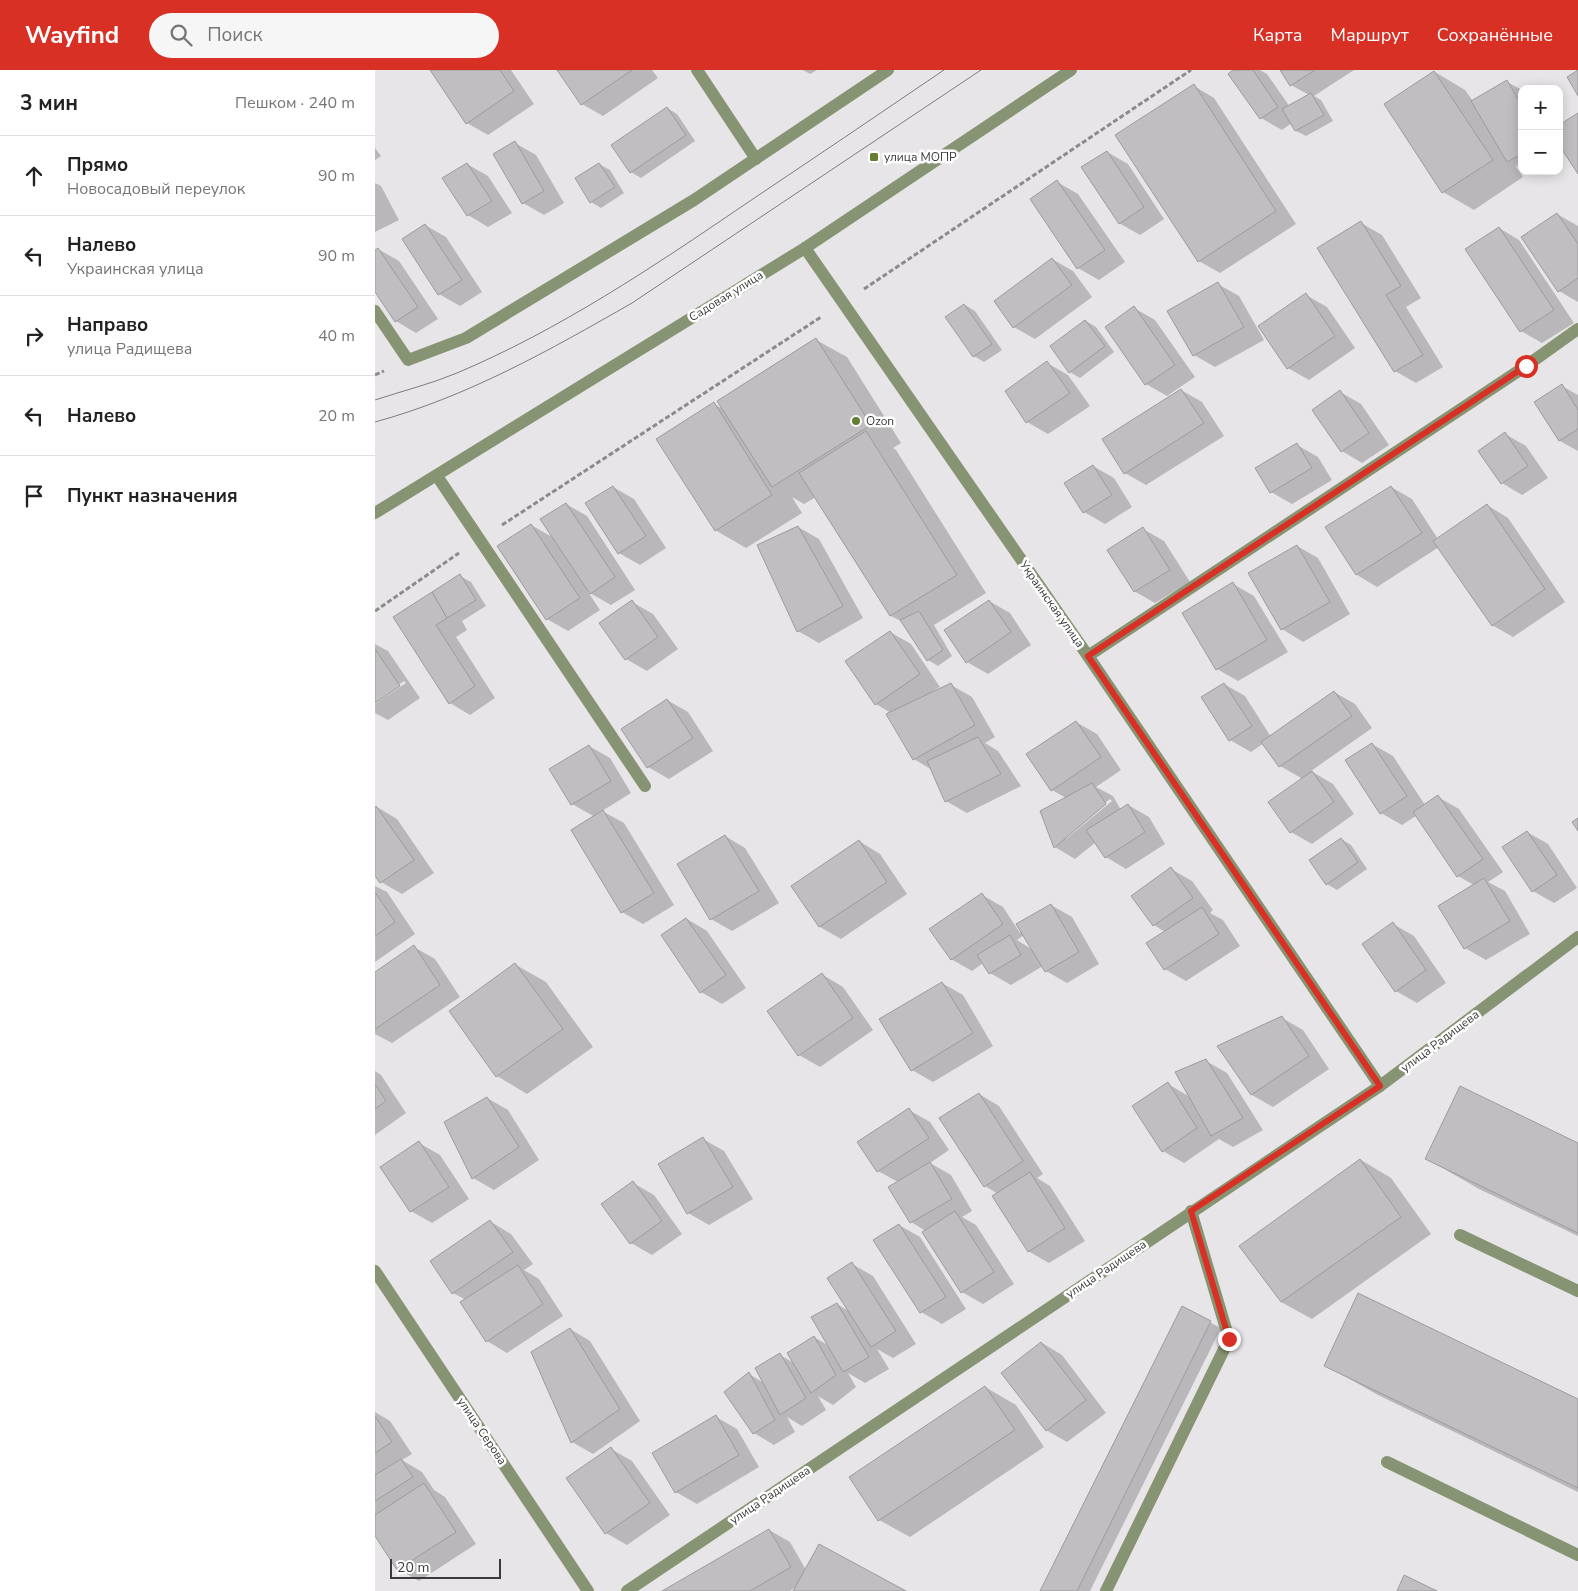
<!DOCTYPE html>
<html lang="ru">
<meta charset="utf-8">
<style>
:root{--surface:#fff;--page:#f6f6f6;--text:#222;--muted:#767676;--line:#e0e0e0;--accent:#d93025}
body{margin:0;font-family:"Nunito Sans",sans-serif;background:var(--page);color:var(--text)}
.controls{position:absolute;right:15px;top:15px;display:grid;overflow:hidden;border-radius:10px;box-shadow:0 2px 12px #0003}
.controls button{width:45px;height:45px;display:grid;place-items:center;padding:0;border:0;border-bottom:1px solid var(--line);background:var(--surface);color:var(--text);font:25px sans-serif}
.scale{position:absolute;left:15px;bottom:12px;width:111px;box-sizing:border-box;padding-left:5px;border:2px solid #3b3a3b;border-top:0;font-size:14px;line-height:18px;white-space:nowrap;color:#3b3a3b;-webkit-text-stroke:4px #fff;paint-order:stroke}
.stop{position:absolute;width:15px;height:15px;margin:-11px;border:4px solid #d93025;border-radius:50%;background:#fff}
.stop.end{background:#d93025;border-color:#fff;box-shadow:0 1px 5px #0008}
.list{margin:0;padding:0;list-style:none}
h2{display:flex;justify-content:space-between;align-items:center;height:65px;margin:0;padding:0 20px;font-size:21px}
h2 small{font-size:16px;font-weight:400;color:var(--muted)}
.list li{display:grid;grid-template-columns:32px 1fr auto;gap:15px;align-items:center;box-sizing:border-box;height:80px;padding:0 20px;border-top:1px solid var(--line)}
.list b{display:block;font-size:19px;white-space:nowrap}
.list p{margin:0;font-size:16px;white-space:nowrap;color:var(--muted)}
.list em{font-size:16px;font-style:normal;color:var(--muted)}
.icon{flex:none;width:28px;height:28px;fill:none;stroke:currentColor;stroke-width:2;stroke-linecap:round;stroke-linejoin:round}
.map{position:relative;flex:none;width:1203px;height:1521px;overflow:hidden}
header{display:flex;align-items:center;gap:30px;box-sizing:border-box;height:70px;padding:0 25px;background:var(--accent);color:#fff}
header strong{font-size:24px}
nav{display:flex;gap:28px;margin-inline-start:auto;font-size:18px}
.search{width:350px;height:45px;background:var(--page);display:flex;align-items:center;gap:12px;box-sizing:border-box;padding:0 18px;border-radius:28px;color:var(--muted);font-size:19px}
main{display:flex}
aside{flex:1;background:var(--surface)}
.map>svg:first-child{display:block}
.shadow{fill:#0003;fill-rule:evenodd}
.building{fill:#c0bec0;stroke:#9d9b9d}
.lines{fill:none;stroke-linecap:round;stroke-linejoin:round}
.path{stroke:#8c8a8c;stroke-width:3;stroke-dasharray:5 2.5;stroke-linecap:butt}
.minor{stroke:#879473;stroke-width:12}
.tram{stroke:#7d7b7d;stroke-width:1}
.route{stroke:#d93025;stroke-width:6}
.poi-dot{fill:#657f32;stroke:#fff;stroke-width:2}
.labels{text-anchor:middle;stroke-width:5;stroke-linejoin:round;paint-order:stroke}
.poi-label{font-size:12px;fill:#3b3a3b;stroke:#fff;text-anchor:start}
.street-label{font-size:12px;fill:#3b3a3b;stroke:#fff}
</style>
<header>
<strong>Wayfind</strong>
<div class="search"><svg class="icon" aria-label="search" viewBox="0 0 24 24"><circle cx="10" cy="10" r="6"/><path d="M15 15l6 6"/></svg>Поиск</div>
<nav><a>Карта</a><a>Маршрут</a><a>Сохранённые</a></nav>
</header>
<main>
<aside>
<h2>3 мин<small>Пешком · 240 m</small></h2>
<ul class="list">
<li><svg class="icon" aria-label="ahead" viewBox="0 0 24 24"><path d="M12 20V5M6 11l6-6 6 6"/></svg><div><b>Прямо</b><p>Новосадовый переулок</p></div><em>90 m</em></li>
<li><svg class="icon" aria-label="left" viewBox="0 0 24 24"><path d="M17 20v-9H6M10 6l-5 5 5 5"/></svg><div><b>Налево</b><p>Украинская улица</p></div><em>90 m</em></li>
<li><svg class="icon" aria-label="right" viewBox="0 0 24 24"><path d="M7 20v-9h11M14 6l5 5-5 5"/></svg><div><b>Направо</b><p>улица Радищева</p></div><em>40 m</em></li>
<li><svg class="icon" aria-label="left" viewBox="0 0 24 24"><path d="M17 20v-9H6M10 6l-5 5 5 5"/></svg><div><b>Налево</b></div><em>20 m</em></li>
<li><svg class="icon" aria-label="arrive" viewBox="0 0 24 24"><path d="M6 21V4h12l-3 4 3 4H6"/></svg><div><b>Пункт назначения</b></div></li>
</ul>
</aside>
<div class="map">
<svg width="1203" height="1521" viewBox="0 0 1203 1521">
<rect width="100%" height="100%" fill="#e8e5e8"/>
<g class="shadow">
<polygon points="56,0 136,0 159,34 113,65 92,53"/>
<polygon points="184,0 277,0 283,8 228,46 207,34"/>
<polygon points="428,0 442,0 435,4"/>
<polygon points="860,0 885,0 892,4 915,37 934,25 916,15 906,0 979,0 939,26 946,30 958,51 931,66 921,61 917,53 907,60 886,48"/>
<polygon points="1060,2 1090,20 1098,31 1132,12 1147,20 1147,99 1140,95 1148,107 1099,140 1068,122"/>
<polygon points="819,16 839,28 921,154 845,203 824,191"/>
<polygon points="292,38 302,44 320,71 266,108 256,102"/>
<polygon points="140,73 161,85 189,133 169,145 148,133"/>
<polygon points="0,78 6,86 0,90"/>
<polygon points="732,82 753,94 789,149 765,165 744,153"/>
<polygon points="92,94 113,106 137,143 113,157 93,145"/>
<polygon points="224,94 235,100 249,123 226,138 216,132"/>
<polygon points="682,112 703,124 750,192 724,210 703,198"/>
<polygon points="0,113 6,116 24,150 0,162"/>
<polygon points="1182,144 1203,156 1203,232 1184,221"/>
<polygon points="986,153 1007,165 1046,228 1031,237 1068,297 1041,313 1020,301"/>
<polygon points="50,155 71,167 107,222 85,236 64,224"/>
<polygon points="1124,158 1144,170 1199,253 1167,273 1146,261 1092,180"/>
<polygon points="3,179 24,191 63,249 41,263 21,251 0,220 0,181"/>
<polygon points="677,189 698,201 717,227 660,269 639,257"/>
<polygon points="843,214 864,226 889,270 840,297 819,285 794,242"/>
<polygon points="931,225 952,237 980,278 934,310 913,298"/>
<polygon points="590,235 600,241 627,280 609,292 599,286"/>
<polygon points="759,238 780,250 820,307 792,326 771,314"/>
<polygon points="711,251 721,257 739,282 705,308 695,302 677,277"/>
<polygon points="441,270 472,287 526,373 518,378 521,380 611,523 559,555 577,586 563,596 553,590 528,552 516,546 441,427 429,434 417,427 427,443 371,478 340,460 339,334 350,340"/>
<polygon points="672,293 693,305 715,336 673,364 652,352 631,321"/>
<polygon points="1187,316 1203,325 1203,381 1185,371 1161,333"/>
<polygon points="806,320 827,332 849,366 771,415 750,403"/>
<polygon points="965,322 986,334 1014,375 987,393 967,381"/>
<polygon points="1130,364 1151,376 1173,408 1147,425 1127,413"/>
<polygon points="922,375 943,387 957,410 917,434 896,422"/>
<polygon points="718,396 739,408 757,437 730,454 709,442"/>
<polygon points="238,417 259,429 291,478 265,495 244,483"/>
<polygon points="1016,417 1037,429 1063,469 1112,435 1133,448 1190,532 1138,567 1117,555 1064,477 1002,517 982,505"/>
<polygon points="191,434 212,446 260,520 236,535 213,522 225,540 193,561 172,549 124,477 156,455 179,468"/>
<polygon points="423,457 444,469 488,548 444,573 423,561"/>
<polygon points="768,459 789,471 815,512 780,533 759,521"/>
<polygon points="922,476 943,488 975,544 928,572 907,559 875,504"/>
<polygon points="85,506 96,512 111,536 87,551 92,560 81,567 120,628 95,645 75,633 20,547"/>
<polygon points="858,514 879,526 913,582 863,611 842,599"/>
<polygon points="614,531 635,543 656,575 613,604 592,592"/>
<polygon points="257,532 278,544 303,579 272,601 251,589"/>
<polygon points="515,562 536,574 565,617 558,621 558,623 576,615 597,627 620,667 610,673 623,681 646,716 592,743 571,731 557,700 539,689 516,643 501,634"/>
<polygon points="0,574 13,581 45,628 13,650 0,643 0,634 31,613 29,611 0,631"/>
<polygon points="849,614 870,626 896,667 959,622 980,634 997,658 936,701 958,714 979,744 937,774 916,762 895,733 928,709 905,696 889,673 876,682 855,670"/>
<polygon points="292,630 313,642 338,681 294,709 273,697"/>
<path d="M 701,652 L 722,664 L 746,700 L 721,717 L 738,726 L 746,740 L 753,735 L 774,747 L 790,774 L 751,799 L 731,787 L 721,772 L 700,789 L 680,777 L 691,728 L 677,720 ZM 735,729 L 737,731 L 691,769 L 691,766 Z"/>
<polygon points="997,674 1018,686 1050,735 1063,727 1084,739 1128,802 1113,812 1130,821 1155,864 1111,890 1090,878 1099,815 1083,806 1041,746 1027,755 1006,743"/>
<polygon points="214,676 235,688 256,723 227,741 249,753 299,835 268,854 247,842 220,747 197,734"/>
<polygon points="2,737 22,749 59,803 27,824 6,812 0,804 0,738"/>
<polygon points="1152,762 1173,774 1202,818 1179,833 1158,821"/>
<polygon points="350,766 370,778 404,833 357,861 336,849 304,794"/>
<polygon points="966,769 976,775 992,799 962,820 952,814"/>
<polygon points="484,771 505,784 532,824 466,869 445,857 418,816"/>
<polygon points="796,799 817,811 838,840 835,843 848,850 865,876 811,911 790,899 790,862 779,855"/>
<polygon points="0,816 12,822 40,864 0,892"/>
<path d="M 607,825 L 628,837 L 645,863 L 676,835 L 697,847 L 724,894 L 692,913 L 671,901 L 668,896 L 636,915 L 615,903 L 608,893 L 597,901 L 576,889 ZM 649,865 L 658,880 L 642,870 Z"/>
<polygon points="312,849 332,861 371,918 347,934 326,922"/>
<polygon points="1018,854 1039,866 1071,913 1042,933 1021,921"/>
<polygon points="39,877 60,889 85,927 17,973 0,964 0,903"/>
<polygon points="141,895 171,912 218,977 152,1024 122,1006"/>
<polygon points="448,905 468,917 498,960 445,997 424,985"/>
<polygon points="567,913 588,925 618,976 558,1012 537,1000"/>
<polygon points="907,948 928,960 954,999 898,1037 877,1025 843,976"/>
<polygon points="831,991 852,1003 888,1060 858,1077 844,1069 809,1093 788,1081 793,1014 815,1027"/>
<polygon points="0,1001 6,1005 31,1043 0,1065"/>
<polygon points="1085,1018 1203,1075 1203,1166 1104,1119 1052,1089"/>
<polygon points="604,1024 624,1036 668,1104 662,1108 675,1116 710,1171 674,1193 653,1181 623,1124 610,1116"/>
<polygon points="112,1028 133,1040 164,1090 119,1120 98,1108"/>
<polygon points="534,1040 555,1052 574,1080 555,1093 576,1105 597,1141 587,1147 601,1155 639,1214 608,1234 587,1222 551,1161 536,1152 523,1112 503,1101 484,1073"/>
<polygon points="328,1069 349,1081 378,1129 334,1155 313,1143"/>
<polygon points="44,1073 65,1085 94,1129 57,1153 36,1141"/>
<polygon points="986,1090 1016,1108 1056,1164 937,1249 906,1232"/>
<polygon points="258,1113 279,1125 307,1164 277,1185 256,1173"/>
<polygon points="116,1152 136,1164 158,1194 149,1200 164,1209 188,1246 132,1283 112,1271 91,1230 78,1223"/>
<polygon points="524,1155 545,1167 591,1239 567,1254 546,1242 500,1170"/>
<polygon points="477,1194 498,1206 541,1274 518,1288 502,1279 514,1299 490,1313 473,1303 481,1317 458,1335 443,1326 451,1340 427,1356 412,1347 420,1362 399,1375 379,1363 374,1304 389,1313 405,1285 419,1293 439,1267 454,1276 462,1234 475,1242"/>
<polygon points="984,1225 1203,1330 1203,1422 1003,1325 950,1295"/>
<polygon points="807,1238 846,1258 715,1521 666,1521"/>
<polygon points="195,1259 215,1271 265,1351 218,1384 197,1372"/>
<polygon points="667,1273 687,1285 731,1343 692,1372 671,1360"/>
<polygon points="610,1317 641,1335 669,1377 535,1467 504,1450"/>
<polygon points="0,1342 15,1351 37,1384 27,1390 47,1402 59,1420 70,1427 101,1474 44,1511 23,1499 0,1464"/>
<polygon points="341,1347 362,1359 384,1397 322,1434 301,1422"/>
<polygon points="236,1379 257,1391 295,1445 252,1475 231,1463"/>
<polygon points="394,1460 415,1472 431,1500 528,1521 420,1521 421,1517 415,1521 290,1521"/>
</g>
<g class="building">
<polygon points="55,0 125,0 139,21 91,54"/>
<polygon points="182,0 257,0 206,35"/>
<polygon points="858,0 878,0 903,37 885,49 853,4"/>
<polygon points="905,0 940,0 915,16"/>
<polygon points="1203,0 1203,26 1192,7"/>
<polygon points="1059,1 1118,90 1067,123 1009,34"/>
<polygon points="1132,10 1147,36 1147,84 1132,92 1096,31"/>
<polygon points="819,14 901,141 823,192 740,65"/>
<polygon points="936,23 949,45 920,61 907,39"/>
<polygon points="292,37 311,65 255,103 236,75"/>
<polygon points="1203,43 1203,104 1184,75 1184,55"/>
<polygon points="140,71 169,121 147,134 118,84"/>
<polygon points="732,81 769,137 744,154 706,97"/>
<polygon points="92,93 117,131 92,146 67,108"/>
<polygon points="224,93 240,117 215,133 200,108"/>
<polygon points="682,110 730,180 702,199 655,129"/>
<polygon points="1182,143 1203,174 1203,208 1183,222 1146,167"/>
<polygon points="986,151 1026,216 1011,225 1048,285 1019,302 942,178"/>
<polygon points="50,154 87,210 63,225 27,169"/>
<polygon points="1124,157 1179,240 1145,262 1090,179"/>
<polygon points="3,178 43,237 20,252 0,222 0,180"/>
<polygon points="677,188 697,215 638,258 619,231"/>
<polygon points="843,212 869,257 818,286 792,241"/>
<polygon points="931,223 960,266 912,299 883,256"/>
<polygon points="589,234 617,274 598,287 570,247"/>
<polygon points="759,236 800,295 770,315 730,257"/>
<polygon points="710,250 730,276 694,303 675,276"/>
<polygon points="441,268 496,355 397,417 342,331"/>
<polygon points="672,291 695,323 651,353 630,321"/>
<polygon points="1187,314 1203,340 1203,359 1184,371 1159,332"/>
<polygon points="806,319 829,353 749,404 727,369"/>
<polygon points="965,320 994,363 966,382 937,340"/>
<polygon points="339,332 397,425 340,461 281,369"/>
<polygon points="491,361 582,505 515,546 424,403"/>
<polygon points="1130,362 1153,396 1126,414 1103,381"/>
<polygon points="922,373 937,398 895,423 880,398"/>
<polygon points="718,395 737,425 708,443 689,413"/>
<polygon points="238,416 271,466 243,484 210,433"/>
<polygon points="1016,416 1047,463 981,505 950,457"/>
<polygon points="191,433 240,507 215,524 165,449"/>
<polygon points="1112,434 1170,519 1117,556 1058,471"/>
<polygon points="156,454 205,528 171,550 122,476"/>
<polygon points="423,456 468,536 422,562 382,475"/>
<polygon points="768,457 795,500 759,522 732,480"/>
<polygon points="922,475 955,532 906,560 873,503"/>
<polygon points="85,504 101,530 72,548 57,522"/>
<polygon points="858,512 892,570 841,600 807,543"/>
<polygon points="57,522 72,548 61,555 100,616 74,634 18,547"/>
<polygon points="257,530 283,567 250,590 224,553"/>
<polygon points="614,530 636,562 591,593 569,560"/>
<polygon points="544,541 568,580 552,591 525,550"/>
<polygon points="515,561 545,604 500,635 470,591"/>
<polygon points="0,579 25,616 0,633"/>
<polygon points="576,613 600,655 538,690 511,644"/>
<polygon points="849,613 877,656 854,671 826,627"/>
<polygon points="959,621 977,646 904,697 886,672"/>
<polygon points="292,629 318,668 272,698 246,659"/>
<polygon points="701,651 726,687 676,721 651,684"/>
<polygon points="603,667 626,704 570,732 552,691"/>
<polygon points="997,673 1032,726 1005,744 970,690"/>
<polygon points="214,675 236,711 196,735 174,699"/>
<polygon points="937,701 959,732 915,763 893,732"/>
<polygon points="717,713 731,734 679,778 665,741"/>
<polygon points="1063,725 1108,789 1082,807 1038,742"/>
<polygon points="753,734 770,762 730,788 711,760"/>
<polygon points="1,736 39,790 5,813 0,806 0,737"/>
<polygon points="228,740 279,823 246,843 196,760"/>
<polygon points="1203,748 1203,761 1197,752"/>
<polygon points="1152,761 1182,805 1157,822 1127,777"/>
<polygon points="350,765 384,821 335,850 302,794"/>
<polygon points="966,768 983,792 951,815 934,790"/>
<polygon points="484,770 512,812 444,857 416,816"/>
<polygon points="796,797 818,828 778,856 756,826"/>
<polygon points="1109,808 1135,851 1089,879 1063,836"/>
<polygon points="0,822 20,852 0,866"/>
<polygon points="607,823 628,854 576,890 554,859"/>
<polygon points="676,834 704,882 670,902 641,854"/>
<polygon points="827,837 844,864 789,900 771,873"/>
<polygon points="311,848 351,905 325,923 286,865"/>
<polygon points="1018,852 1051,900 1020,922 987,874"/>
<polygon points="635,865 646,885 614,904 602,885"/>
<polygon points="39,875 65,915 0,959 0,902"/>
<polygon points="140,893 188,959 121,1007 74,941"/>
<polygon points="447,903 478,948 423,986 392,941"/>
<polygon points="567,912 598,963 536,1001 504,949"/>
<polygon points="907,946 934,986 876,1025 842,976"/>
<polygon points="831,989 868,1048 836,1066 800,1002"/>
<polygon points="793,1012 822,1058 787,1082 757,1036"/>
<polygon points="0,1014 11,1031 0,1039"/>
<polygon points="1085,1016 1203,1073 1203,1163 1050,1089"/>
<polygon points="604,1023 648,1091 609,1117 564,1048"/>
<polygon points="112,1027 144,1077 97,1109 69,1052"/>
<polygon points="534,1038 554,1068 502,1102 482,1072"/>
<polygon points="328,1067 358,1117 312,1144 283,1094"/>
<polygon points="44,1071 74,1117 35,1142 5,1097"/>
<polygon points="985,1089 1026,1147 906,1232 864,1176"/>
<polygon points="555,1092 577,1129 535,1153 513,1117"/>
<polygon points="655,1102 690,1158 653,1182 617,1126"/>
<polygon points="258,1111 287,1151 255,1174 226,1134"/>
<polygon points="580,1141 619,1202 586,1223 547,1162"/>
<polygon points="115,1150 138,1182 77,1224 55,1191"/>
<polygon points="524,1154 571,1227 545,1243 498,1170"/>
<polygon points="477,1192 521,1261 496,1277 452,1208"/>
<polygon points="143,1195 168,1234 111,1272 85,1232"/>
<polygon points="983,1223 1203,1329 1203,1418 949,1296"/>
<polygon points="462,1233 494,1287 468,1302 436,1247"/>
<polygon points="807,1236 836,1251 702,1521 665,1521"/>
<polygon points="195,1258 245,1339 196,1373 156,1282"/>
<polygon points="439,1266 461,1305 436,1323 412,1283"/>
<polygon points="666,1272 711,1330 671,1361 626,1303"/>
<polygon points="405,1283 431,1328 405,1345 380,1298"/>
<polygon points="374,1302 400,1350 378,1364 349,1322"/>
<polygon points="610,1316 640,1360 503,1451 474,1407"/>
<polygon points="341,1345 364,1385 300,1423 277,1383"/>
<polygon points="0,1346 17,1372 0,1383"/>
<polygon points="236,1377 275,1433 230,1464 191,1408"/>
<polygon points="26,1389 38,1407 0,1431 0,1405"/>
<polygon points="49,1413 81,1462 22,1500 0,1466 0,1445"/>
<polygon points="394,1459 416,1497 375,1521 287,1521"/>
<polygon points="444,1474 531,1521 418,1521"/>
<polygon points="1029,1505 1062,1521 1022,1521"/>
</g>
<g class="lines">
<g class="path">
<polyline points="489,219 816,0"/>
<polyline points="0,305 9,301"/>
<polyline points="127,455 446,247"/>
<polyline points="0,541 84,483"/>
</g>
<g class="minor">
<polyline points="322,0 381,89"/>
<polyline points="430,178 713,586 1005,1016"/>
<polyline points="0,241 33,290 91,268 319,130 513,0"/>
<polyline points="62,406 270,716"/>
<polyline points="0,443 430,178 696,0"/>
<polyline points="713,586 1151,296 1203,259"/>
<polyline points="1085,1165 1203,1221"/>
<polyline points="0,1201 213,1521"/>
<polyline points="1012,1392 1203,1485"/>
<polyline points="252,1521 1005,1016 1203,867"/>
<polyline points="731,1521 854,1269 816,1141"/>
</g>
<g class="tram">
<path d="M 0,330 C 27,321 56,314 82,303 C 184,260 278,197 369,135 C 436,90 503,45 569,0"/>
<path d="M 0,352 C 92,327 175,280 257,233 L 606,0"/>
</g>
</g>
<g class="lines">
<polyline class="route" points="854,1269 816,1141 1005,1016 713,586 1151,296"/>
</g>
<g class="poi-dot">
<rect x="494" y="82" width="10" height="10" rx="2.5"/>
<circle cx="481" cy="351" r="5"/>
</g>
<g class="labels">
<g class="poi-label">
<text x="509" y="91">улица МОПР</text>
<text x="491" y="355">Ozon</text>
</g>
<g class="street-label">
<text transform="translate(351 226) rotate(-32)" y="4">Садовая улица</text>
<text transform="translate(677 534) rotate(55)" y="4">Украинская улица</text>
<text transform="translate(1065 971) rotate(-37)" y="4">улица Радищева</text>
<text transform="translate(731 1199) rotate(-34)" y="4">улица Радищева</text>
<text transform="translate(107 1361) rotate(56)" y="4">улица Серова</text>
<text transform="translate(395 1425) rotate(-34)" y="4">улица Радищева</text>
</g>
</g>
</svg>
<div class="controls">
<button>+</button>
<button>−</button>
</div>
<div class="scale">20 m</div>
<div class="stop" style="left:1151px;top:296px"></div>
<div class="stop end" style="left:854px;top:1269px"></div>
</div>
</main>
